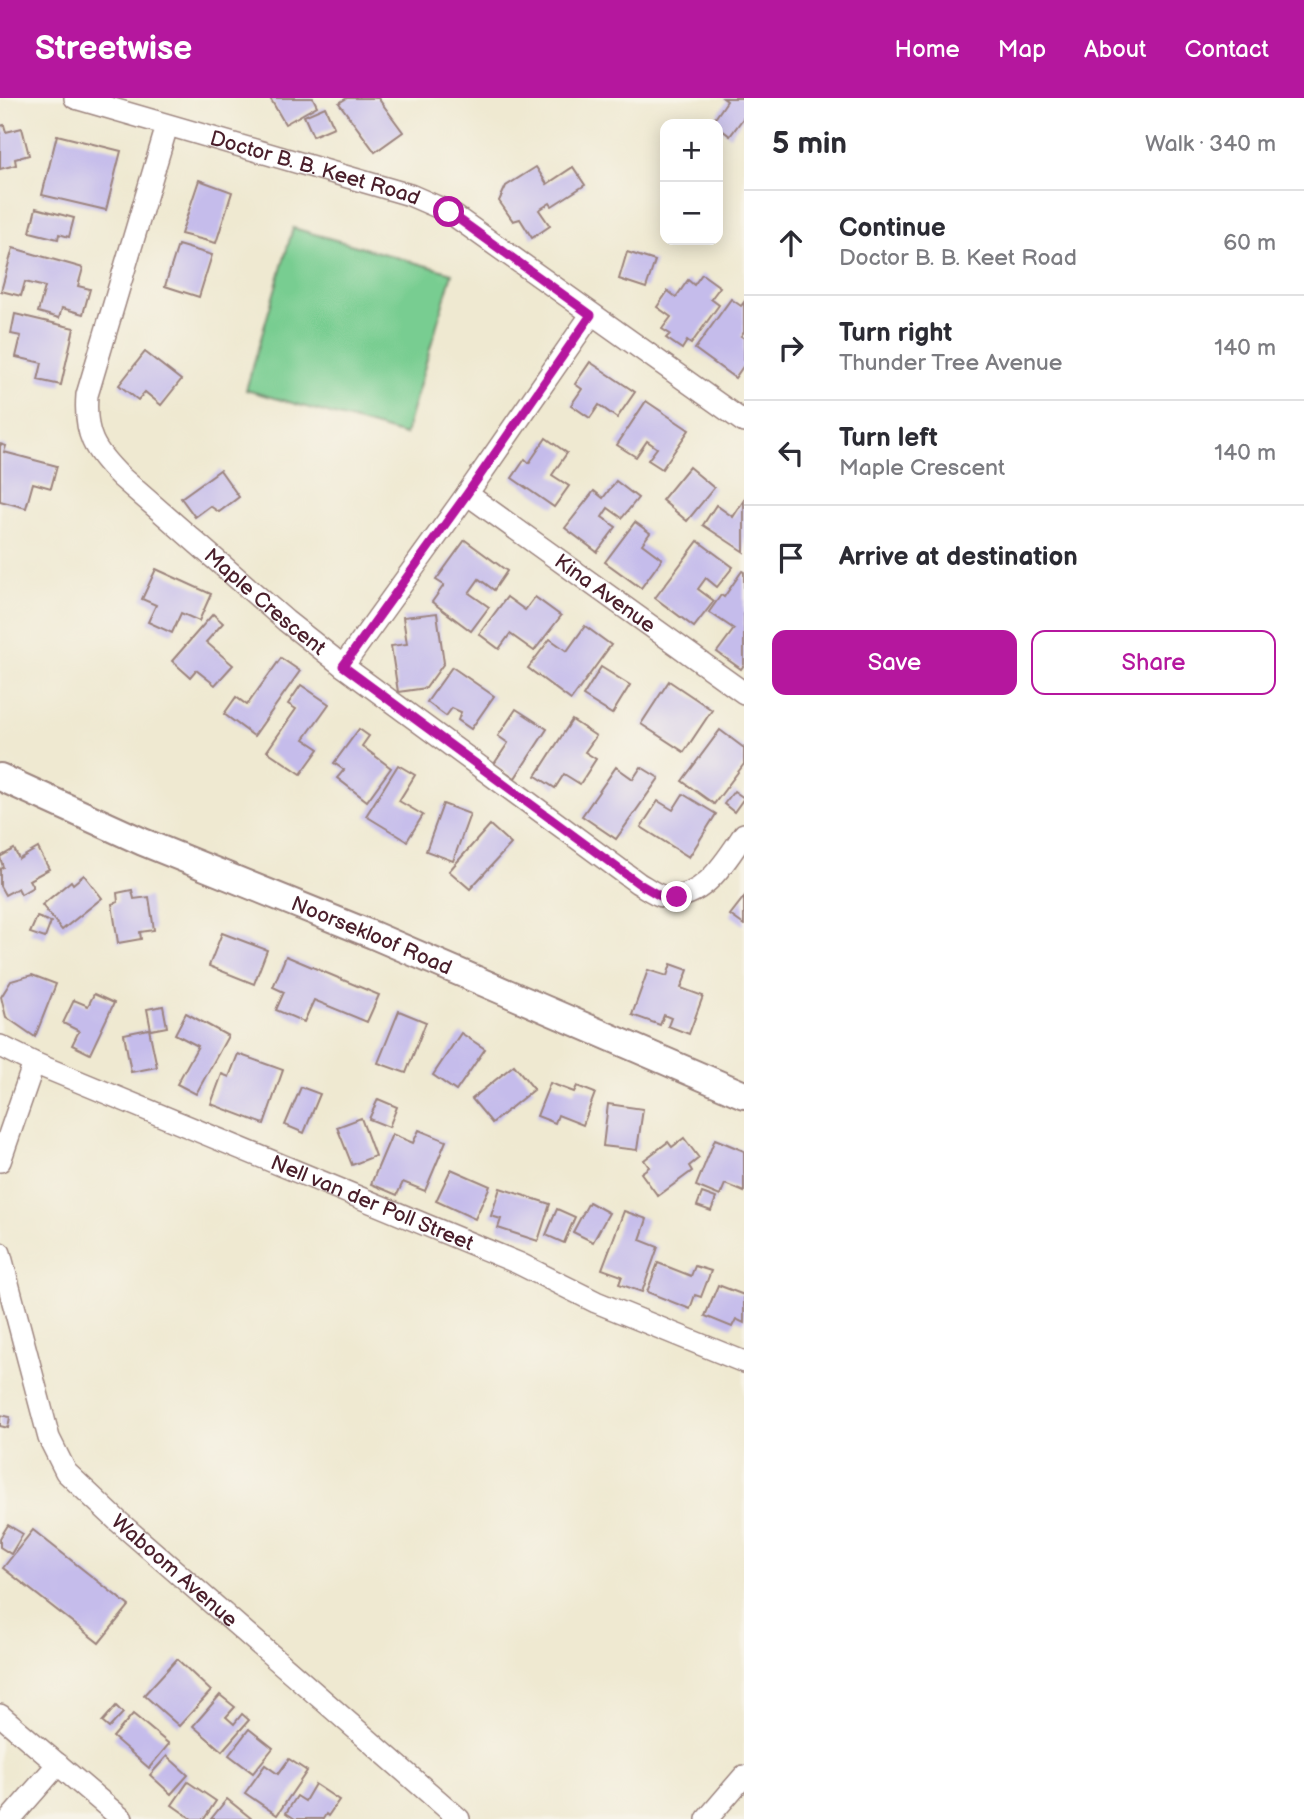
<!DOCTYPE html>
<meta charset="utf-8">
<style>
:root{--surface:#fff;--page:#f2f2f3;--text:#2b2b33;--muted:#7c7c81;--line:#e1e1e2;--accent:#b5179e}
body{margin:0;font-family:"Balsamiq Sans",sans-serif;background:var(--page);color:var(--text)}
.controls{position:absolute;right:21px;top:21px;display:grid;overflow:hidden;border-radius:14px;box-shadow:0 4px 18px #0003}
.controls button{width:63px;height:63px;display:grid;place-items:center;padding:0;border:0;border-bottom:2px solid var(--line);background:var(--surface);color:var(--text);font:35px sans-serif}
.stop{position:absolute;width:21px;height:21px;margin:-16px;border:5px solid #b5179e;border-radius:50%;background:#fff}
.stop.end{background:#b5179e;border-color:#fff;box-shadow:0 2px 7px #0008}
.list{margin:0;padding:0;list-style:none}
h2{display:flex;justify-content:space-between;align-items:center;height:91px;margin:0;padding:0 28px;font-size:30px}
h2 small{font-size:23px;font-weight:400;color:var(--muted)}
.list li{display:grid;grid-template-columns:46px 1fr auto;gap:21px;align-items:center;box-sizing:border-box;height:105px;padding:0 28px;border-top:2px solid var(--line)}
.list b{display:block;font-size:26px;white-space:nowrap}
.list p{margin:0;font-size:23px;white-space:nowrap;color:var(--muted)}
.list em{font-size:23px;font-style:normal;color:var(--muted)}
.actions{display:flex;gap:14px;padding:21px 28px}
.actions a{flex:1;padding:16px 0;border:2px solid var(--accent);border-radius:14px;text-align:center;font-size:24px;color:var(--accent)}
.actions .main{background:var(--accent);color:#fff}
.icon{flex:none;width:38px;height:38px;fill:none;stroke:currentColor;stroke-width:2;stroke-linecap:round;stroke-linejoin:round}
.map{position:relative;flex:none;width:744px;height:1721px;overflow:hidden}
header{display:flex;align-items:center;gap:42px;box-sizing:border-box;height:98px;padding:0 35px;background:var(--accent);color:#fff}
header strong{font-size:33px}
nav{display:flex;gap:38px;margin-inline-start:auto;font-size:24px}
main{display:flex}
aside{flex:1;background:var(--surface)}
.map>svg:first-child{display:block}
.green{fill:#78cd91;stroke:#61765e;stroke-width:2}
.building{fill:#c5bceb}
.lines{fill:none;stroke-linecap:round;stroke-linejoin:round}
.minor-casing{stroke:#9c847e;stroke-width:24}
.tertiary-casing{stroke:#9c847e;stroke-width:30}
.minor{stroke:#fff;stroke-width:21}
.tertiary{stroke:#fff;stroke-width:26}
.route{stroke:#b5179e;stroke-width:9}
.labels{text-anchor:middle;stroke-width:5;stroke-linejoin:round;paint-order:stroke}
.street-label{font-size:21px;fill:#4a1f2b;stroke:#f7f3e8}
</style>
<header>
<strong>Streetwise</strong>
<nav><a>Home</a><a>Map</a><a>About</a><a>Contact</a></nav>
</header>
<main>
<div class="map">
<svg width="744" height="1721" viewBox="0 0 744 1721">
<rect width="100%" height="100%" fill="#f7f3e8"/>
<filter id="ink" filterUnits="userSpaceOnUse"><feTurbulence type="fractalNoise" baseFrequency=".0143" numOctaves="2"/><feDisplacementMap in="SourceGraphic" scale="14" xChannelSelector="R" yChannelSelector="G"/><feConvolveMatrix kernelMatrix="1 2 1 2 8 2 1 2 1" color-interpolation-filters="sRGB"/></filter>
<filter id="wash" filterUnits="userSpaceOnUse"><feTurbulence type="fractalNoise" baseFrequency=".00686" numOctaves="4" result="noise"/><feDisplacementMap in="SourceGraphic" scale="28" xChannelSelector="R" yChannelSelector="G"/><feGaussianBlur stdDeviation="1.57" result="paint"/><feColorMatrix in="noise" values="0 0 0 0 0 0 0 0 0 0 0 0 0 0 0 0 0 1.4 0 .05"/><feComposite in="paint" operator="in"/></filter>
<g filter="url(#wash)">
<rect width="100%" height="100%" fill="#efe9d1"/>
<polygon class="green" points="293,130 452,175 405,337 246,292"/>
<g id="blocks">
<g class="building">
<polygon points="270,0 313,0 317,8 285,26"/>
<polygon points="347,0 378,0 403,34 375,54 339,5"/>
<polygon points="723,0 744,0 744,19 730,38 718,29 718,26 712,25 727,3"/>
<polygon points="325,9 334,29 313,38 304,18"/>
<polygon points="4,27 6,34 22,30 29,57 15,61 16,67 0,71 0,28"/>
<polygon points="57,37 121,53 106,112 42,97"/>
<polygon points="536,69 547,86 573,69 585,87 552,108 550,105 539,112 550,128 532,140 520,121 513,123 499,103 506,88"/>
<polygon points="199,82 232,94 216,145 181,136"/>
<polygon points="36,110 74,120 69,139 59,136 58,141 30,134"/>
<polygon points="178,147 212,157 199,199 165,188"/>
<polygon points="13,150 83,170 78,188 90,191 83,216 62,210 59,220 38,214 45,189 25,184 21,198 1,193"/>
<polygon points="627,154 655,163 646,190 619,181"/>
<polygon points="702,176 720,189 711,201 719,207 691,246 687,243 682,251 666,240 670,236 662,231 671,219 657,209 668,193 676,199 688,182 694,187"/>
<polygon points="731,201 741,208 744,204 744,234 741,238 744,240 744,267 735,280 695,251"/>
<polygon points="15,216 74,230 61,287 38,282 42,265 16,259 21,238 11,236"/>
<polygon points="145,254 181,282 161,307 145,294 138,302 119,287"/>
<polygon points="590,264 635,294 617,320 599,307 590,320 571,307 582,291 575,286"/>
<polygon points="646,303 689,332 662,371 648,362 657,350 647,343 636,359 617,347"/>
<polygon points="546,340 567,355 552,377 569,388 554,409 512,380 525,361 529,365"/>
<polygon points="0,346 6,348 4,354 57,368 51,390 33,385 26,410 0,403"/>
<polygon points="689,369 714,390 687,423 662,402"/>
<polygon points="220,372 239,399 219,414 210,408 195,419 181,400"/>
<polygon points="616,383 638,400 622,420 608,410 602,419 616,429 597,454 565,430 594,393 603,400"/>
<polygon points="744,402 744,454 703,427 716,407 733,419"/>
<polygon points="635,424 650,435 642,446 662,461 641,490 605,464"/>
<polygon points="465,442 507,473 494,492 479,481 469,495 489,509 471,533 432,504 444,487 436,482"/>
<polygon points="698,443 733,469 717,489 706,480 698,491 714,503 694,529 655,500"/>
<polygon points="156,471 211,496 199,523 181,515 172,535 148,524 156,507 142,501"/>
<polygon points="742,473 744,474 744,567 741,571 717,554 734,531 709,514 721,497 724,499"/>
<polygon points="507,499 525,512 535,499 561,518 534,553 510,536 499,551 479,536"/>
<polygon points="437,515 444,565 426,590 398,594 391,548 407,546 403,519"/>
<polygon points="213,516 223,525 206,544 233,567 215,587 196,572 190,579 172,563"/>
<polygon points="585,528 611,547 571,602 528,570 550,541 567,553"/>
<polygon points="281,560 300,573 254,638 224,616 236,599 247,607"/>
<polygon points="452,569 494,598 471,631 458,622 461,614 452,610 446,618 427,604"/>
<polygon points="601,569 630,587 612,616 583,598"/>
<polygon points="669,583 712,612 684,654 641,626"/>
<polygon points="301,587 329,606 304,641 319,651 301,676 267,653 296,611 288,606"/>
<polygon points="516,611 547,631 515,680 494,666 508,645 498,638"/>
<polygon points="572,622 596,638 585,654 596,661 580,686 564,676 555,690 536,678"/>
<polygon points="359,631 369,638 362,648 391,670 367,703 337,680 344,672 334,665"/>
<polygon points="720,632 744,650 744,666 714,706 682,683"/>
<polygon points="398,667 415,677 399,703 423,717 407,743 366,718"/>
<polygon points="616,669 633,681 641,669 659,680 616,741 582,718"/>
<polygon points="734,693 744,700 734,714 724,706"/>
<polygon points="683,696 716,716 689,759 641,729 658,703 673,712"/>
<polygon points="443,706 470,716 453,763 426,753"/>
<polygon points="490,727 511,746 470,791 449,773"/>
<polygon points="38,750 49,771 29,782 33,789 21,796 18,790 5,797 0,788 0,771 3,769 0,759 14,751 19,761"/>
<polygon points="84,777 102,800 62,832 42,807 71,783 73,786"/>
<polygon points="132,792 134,801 149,799 154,832 140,834 141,841 118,845 112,806 118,804 117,795"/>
<polygon points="744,799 744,827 730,817"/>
<polygon points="37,819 51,824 45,840 30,835"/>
<polygon points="222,835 267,852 254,886 209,868"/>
<polygon points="286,858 379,897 367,924 314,902 304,924 276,912 284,894 273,889"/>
<polygon points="671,866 688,872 681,890 703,898 689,936 668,928 671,920 664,917 660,927 632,917 648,872 667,878"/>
<polygon points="32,877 56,886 35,939 6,919 1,899 11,883"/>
<polygon points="94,896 114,905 90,956 72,947 79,933 63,925 74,902 88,908"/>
<polygon points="163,908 167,929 151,932 147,911"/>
<polygon points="399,913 426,924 406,975 378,965"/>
<polygon points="186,915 228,938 196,996 177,986 198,948 175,936"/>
<polygon points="149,931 157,969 131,974 124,936"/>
<polygon points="461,935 485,951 456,993 433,977"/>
<polygon points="238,956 283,972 264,1026 211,1006 222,976 229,979"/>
<polygon points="514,967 534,991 492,1025 472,1001"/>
<polygon points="550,985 574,994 577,988 595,995 583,1027 558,1017 555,1025 537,1018"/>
<polygon points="301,989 320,996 304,1035 285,1027"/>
<polygon points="378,1001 397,1009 389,1029 369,1021"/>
<polygon points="608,1006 643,1011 637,1052 603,1048"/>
<polygon points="361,1020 375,1058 352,1067 337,1029"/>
<polygon points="419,1032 446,1043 425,1093 403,1084 397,1097 371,1086 392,1036 413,1045"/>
<polygon points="684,1040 699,1060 689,1068 692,1073 658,1098 641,1075 649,1069 644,1062 668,1044 672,1049"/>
<polygon points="715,1041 744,1053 744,1094 725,1086 720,1098 696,1088"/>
<polygon points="451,1071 490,1088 475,1121 436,1103"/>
<polygon points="500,1090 550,1106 538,1143 498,1130 501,1121 491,1118"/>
<polygon points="702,1095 716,1100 711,1113 697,1108"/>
<polygon points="589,1104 609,1115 593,1144 573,1134"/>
<polygon points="557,1111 575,1119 564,1145 546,1137"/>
<polygon points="624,1113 647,1121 640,1142 658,1149 642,1194 619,1186 622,1178 602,1171"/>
<polygon points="658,1165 691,1178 695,1168 711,1173 701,1199 695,1197 690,1211 647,1194"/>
<polygon points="718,1187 744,1197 744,1225 736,1221 732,1229 705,1218"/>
<polygon points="0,1317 10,1319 8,1330 0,1328"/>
<polygon points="8,1427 23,1436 11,1456 0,1449 0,1440"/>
<polygon points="33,1432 129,1508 99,1545 3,1470"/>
<polygon points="177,1561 211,1593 179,1628 144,1597"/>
<polygon points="220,1597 235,1609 226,1619 234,1626 242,1616 249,1622 222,1653 193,1628"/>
<polygon points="116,1608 123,1615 109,1630 102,1624"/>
<polygon points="133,1616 169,1646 149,1670 113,1639"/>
<polygon points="249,1631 273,1650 253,1675 229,1657"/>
<polygon points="167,1658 188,1677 171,1696 150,1677"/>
<polygon points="289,1661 307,1673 277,1717 245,1695 265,1667 278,1676"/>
<polygon points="188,1684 216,1703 204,1721 192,1721 172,1707"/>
<polygon points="315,1686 339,1702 328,1718 326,1716 323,1721 295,1721 286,1715 297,1698 305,1703"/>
<polygon points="227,1701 252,1721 211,1721"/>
</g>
</g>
</g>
<g filter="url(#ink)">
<use href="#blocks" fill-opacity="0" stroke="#9c847e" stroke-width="2"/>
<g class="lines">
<defs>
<g id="minor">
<path id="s1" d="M 75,0 L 410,97 L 449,114 L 744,324"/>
<path id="s2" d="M 167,28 L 87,297 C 84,337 94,352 121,379 L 286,523 L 343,568 L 638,785 C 645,789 654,796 662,798 C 701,806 726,763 744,736"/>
<path id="s3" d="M 467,396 L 744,595"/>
<polyline points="343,568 467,396 591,217"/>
<path id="s4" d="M 0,948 L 34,965 L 518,1165 L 596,1204 L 744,1264"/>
<polyline points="0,1063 34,965"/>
<path id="s5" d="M 0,1155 L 49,1340 L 66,1374 L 119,1424 L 459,1721"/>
<polyline points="0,1617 122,1721"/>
<polyline points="10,1721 58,1666"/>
<polyline points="707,1721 744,1678"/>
</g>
<g id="tertiary">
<path id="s6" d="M 0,679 L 143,744 L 373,837 L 744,997"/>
</g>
</defs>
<use href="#minor" class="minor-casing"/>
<use href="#tertiary" class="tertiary-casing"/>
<use href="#minor" class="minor"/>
<use href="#tertiary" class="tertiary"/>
</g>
</g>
<g class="lines" filter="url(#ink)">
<polyline class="route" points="449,114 591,217 467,396 343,568 638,785 660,798 677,799"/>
</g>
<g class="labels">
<g class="street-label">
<text dy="7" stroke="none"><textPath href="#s1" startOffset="250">Doctor B. B. Keet Road</textPath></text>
<text dy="7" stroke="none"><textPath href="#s3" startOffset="170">Kina Avenue</textPath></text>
<text dy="7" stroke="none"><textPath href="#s2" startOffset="564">Maple Crescent</textPath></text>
<text dy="7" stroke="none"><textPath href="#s6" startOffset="404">Noorsekloof Road</textPath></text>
<text dy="7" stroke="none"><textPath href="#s4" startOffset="404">Nell van der Poll Street</textPath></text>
<text dy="7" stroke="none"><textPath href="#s5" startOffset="376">Waboom Avenue</textPath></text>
</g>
</g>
</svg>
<div class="controls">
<button>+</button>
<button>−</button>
</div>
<div class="stop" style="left:449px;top:114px"></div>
<div class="stop end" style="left:677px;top:799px"></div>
</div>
<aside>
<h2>5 min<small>Walk · 340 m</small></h2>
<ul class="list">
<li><svg class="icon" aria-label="ahead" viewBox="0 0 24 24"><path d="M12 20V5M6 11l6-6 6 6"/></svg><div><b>Continue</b><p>Doctor B. B. Keet Road</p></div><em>60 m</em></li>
<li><svg class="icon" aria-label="right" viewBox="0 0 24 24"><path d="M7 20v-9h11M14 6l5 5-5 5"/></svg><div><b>Turn right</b><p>Thunder Tree Avenue</p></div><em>140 m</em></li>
<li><svg class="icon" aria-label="left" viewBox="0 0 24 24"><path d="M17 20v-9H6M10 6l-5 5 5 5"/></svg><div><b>Turn left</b><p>Maple Crescent</p></div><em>140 m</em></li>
<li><svg class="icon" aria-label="arrive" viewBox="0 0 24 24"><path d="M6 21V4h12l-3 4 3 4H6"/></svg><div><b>Arrive at destination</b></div></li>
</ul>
<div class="actions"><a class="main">Save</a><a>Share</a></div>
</aside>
</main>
